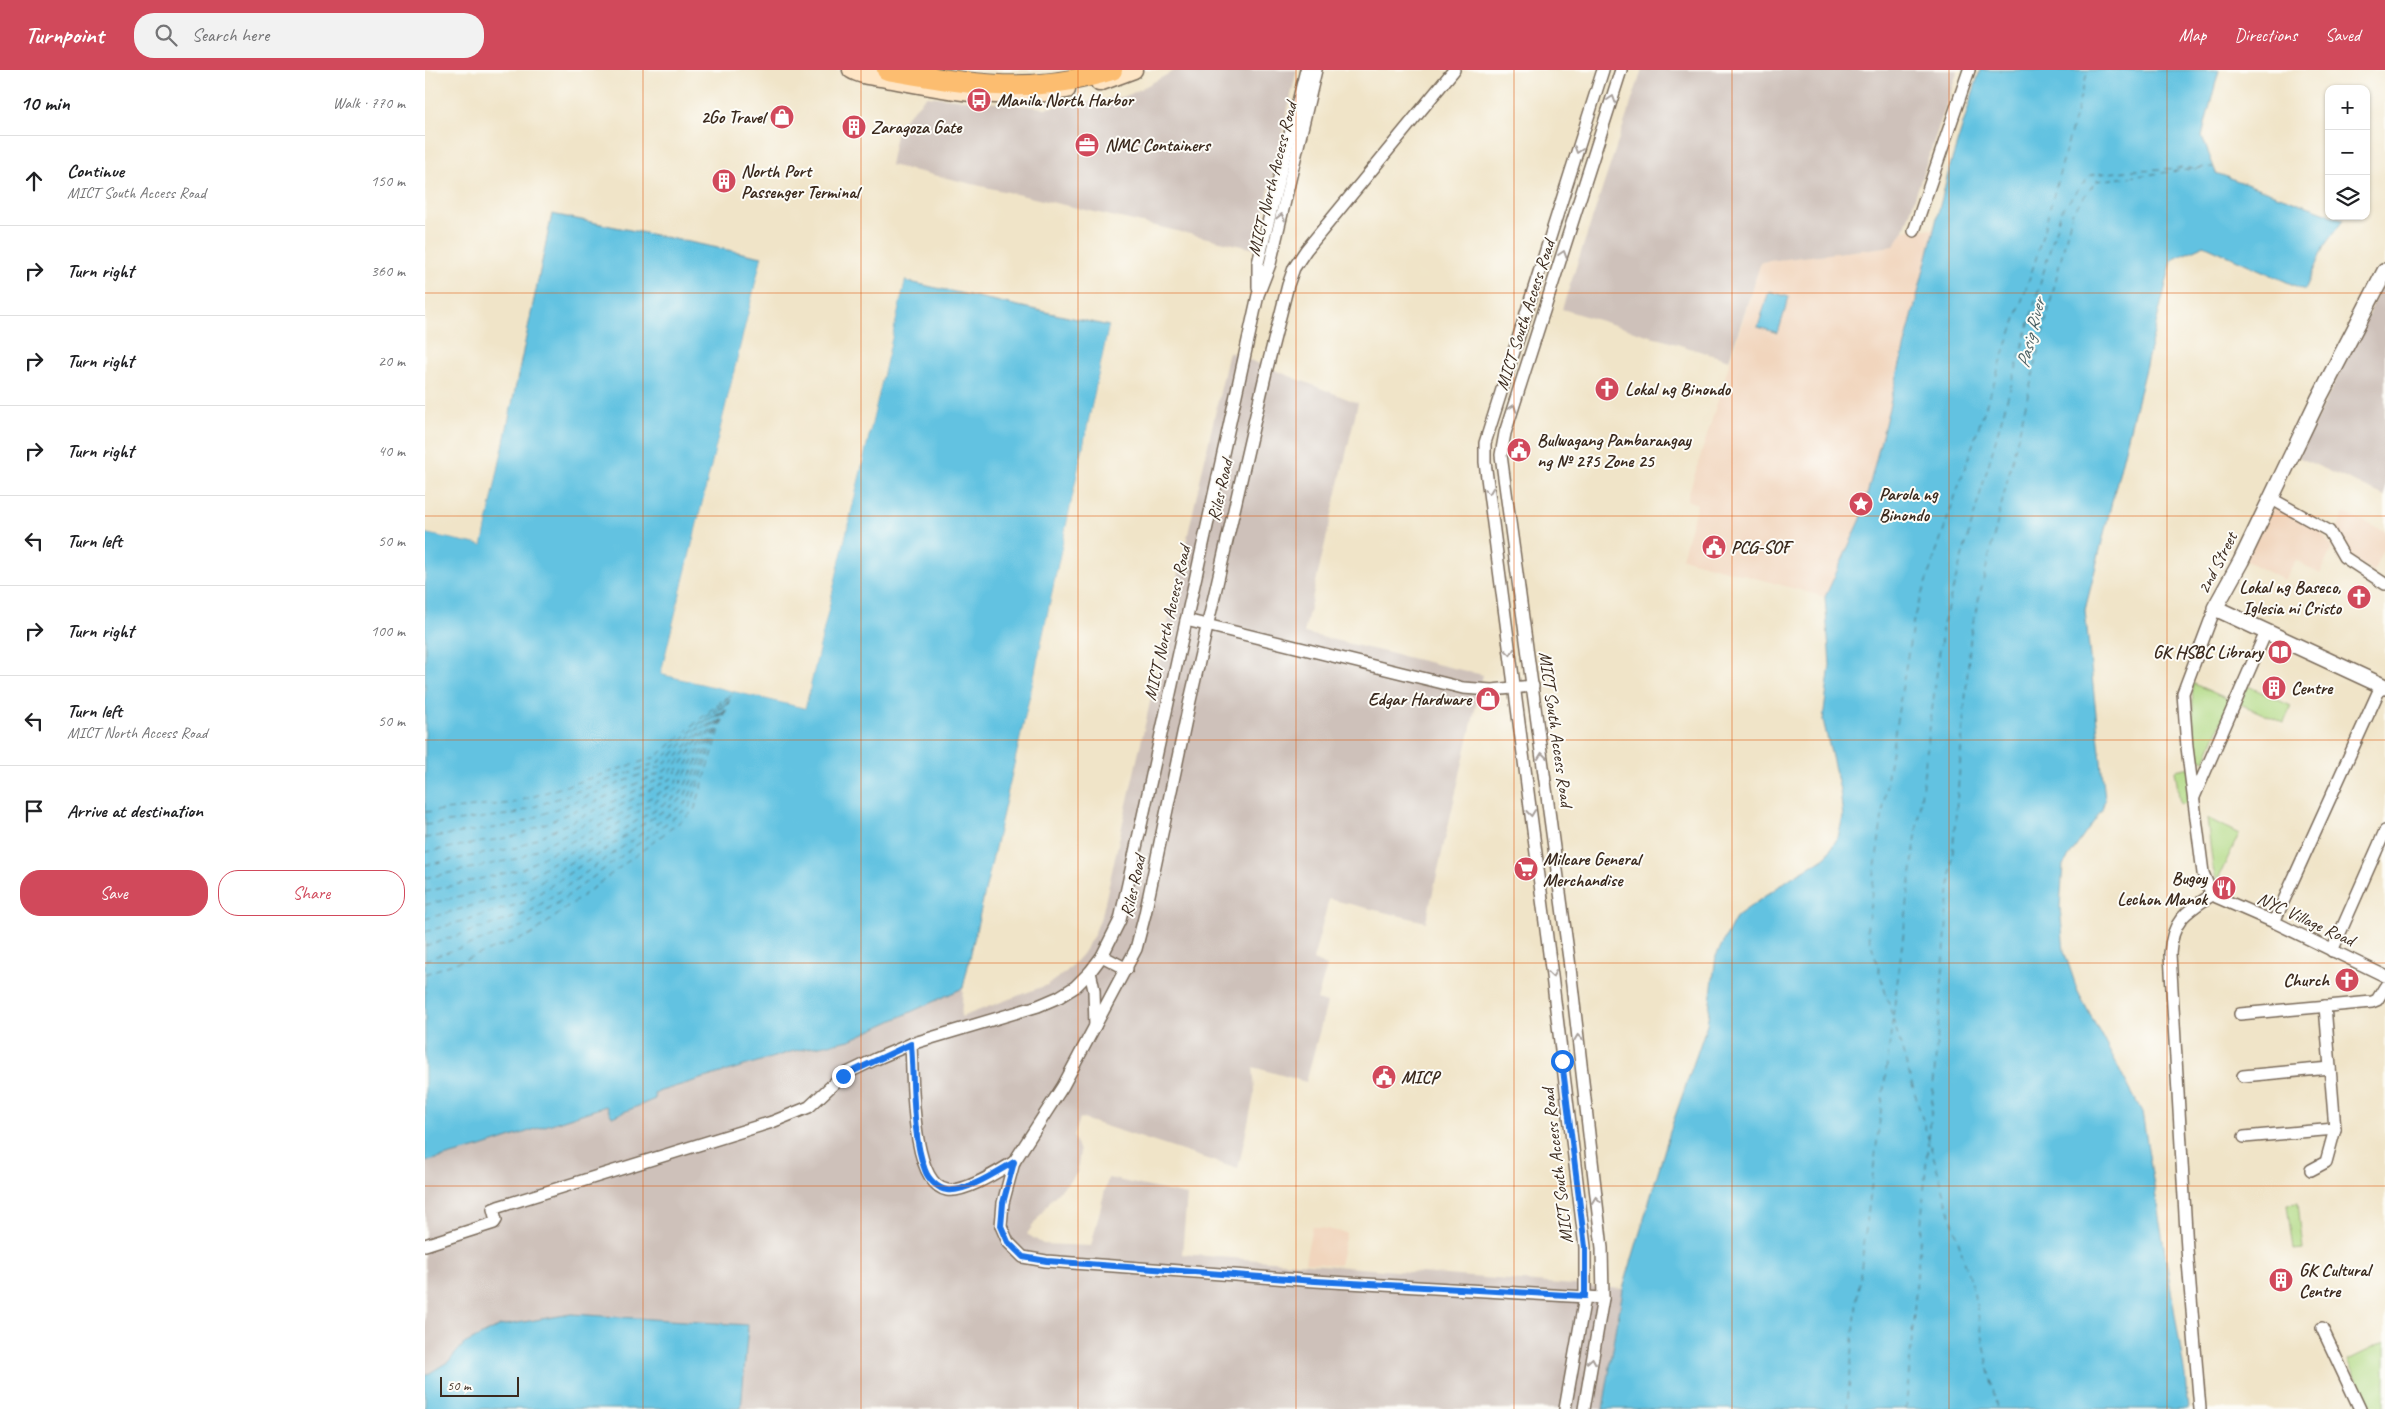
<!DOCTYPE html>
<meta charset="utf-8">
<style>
:root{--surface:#fff;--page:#f2f2f2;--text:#202124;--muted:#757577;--line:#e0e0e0;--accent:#d1495b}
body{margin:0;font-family:Caveat,sans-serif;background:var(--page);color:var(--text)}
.controls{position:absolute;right:15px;top:15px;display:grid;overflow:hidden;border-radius:10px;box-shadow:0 1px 4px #0004}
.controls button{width:45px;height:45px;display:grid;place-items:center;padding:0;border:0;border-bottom:1px solid var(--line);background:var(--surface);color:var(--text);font:25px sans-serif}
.scale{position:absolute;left:15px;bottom:12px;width:79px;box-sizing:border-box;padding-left:5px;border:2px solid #3b2a1e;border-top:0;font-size:14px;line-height:18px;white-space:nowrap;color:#3b2a1e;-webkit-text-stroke:4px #fdfcf7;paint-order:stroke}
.stop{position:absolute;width:15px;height:15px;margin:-11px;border:4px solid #1a73e8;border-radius:50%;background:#fff}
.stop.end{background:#1a73e8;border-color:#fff;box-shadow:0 1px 5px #0008}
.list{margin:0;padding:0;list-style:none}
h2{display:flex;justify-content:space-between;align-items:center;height:65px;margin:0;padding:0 20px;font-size:21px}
h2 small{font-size:16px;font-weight:400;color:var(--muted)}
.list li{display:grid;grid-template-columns:32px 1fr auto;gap:15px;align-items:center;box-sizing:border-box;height:90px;padding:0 20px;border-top:1px solid var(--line)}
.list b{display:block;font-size:19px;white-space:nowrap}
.list p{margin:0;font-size:16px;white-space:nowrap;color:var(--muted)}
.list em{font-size:16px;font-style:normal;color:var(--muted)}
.actions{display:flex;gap:10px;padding:15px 20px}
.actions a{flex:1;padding:11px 0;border:1px solid var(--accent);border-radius:20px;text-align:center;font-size:18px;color:var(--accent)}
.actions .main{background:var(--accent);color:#fff}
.icon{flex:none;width:28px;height:28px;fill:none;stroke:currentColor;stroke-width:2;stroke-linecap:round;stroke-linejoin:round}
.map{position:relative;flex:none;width:1960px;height:1339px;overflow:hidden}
header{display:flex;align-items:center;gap:30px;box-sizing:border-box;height:70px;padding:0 25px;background:var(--accent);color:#fff}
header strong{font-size:24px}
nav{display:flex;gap:28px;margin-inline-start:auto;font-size:18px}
.search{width:350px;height:45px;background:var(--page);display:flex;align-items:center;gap:12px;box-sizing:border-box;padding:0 18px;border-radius:20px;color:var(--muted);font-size:19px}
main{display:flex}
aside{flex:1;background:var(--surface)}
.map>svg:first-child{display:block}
.built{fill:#f1d5bd}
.industrial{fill:#cec1ba}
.green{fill:#b0d983;stroke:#768250}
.water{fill:#62c2e1;stroke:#4e7680}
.pier{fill:#f0e4c8}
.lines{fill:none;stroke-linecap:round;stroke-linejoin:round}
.ferry{stroke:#495f62;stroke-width:1;stroke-dasharray:6 5;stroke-linecap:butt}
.minor-casing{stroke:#7a6b5a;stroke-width:14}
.tertiary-casing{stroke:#7a6b5a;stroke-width:18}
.secondary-casing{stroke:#7a6b5a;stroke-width:19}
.trunk-casing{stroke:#7a6b5a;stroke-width:22}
.minor{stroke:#fff;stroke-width:11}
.tertiary{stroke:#fff;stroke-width:15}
.secondary{stroke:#fee5c5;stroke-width:16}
.trunk{stroke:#fcbd6f;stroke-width:20}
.oneway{stroke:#a79f9a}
.route{stroke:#1a73e8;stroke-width:6}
.grid{fill:none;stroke:#df570d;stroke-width:1;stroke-opacity:0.55}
.labels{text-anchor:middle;stroke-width:4;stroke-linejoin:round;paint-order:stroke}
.poi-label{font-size:18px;font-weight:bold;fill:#3b2a1e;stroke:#fdfcf7;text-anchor:start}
.street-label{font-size:18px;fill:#3b2a1e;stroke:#fdfcf7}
.water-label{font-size:19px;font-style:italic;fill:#495f62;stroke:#fdfcf7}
</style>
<header>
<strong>Turnpoint</strong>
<div class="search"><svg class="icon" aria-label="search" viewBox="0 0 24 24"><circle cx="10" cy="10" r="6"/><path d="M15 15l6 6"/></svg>Search here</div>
<nav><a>Map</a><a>Directions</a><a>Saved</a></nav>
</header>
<main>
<aside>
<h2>10 min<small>Walk · 770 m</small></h2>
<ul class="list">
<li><svg class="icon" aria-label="ahead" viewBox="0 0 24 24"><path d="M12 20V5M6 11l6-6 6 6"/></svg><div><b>Continue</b><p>MICT South Access Road</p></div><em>150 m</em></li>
<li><svg class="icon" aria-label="right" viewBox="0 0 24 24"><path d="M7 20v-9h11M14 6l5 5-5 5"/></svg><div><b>Turn right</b></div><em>360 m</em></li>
<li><svg class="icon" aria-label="right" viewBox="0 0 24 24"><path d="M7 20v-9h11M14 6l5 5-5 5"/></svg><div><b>Turn right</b></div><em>20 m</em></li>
<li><svg class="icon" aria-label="right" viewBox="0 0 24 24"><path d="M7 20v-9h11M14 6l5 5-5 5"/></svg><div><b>Turn right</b></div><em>40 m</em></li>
<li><svg class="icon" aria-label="left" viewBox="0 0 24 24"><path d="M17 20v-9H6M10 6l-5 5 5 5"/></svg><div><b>Turn left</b></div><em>50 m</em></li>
<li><svg class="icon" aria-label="right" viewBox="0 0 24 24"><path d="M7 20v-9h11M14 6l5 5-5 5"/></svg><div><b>Turn right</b></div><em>100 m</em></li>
<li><svg class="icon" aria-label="left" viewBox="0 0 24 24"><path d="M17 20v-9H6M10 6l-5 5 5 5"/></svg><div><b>Turn left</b><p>MICT North Access Road</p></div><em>50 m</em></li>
<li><svg class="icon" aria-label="arrive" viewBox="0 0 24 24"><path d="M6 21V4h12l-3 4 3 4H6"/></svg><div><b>Arrive at destination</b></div></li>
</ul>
<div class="actions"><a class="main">Save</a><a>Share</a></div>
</aside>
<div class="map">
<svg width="1960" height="1339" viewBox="0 0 1960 1339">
<rect width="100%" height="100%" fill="#fdfcf7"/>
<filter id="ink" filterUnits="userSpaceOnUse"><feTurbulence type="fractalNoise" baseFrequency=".02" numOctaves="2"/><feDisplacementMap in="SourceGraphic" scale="10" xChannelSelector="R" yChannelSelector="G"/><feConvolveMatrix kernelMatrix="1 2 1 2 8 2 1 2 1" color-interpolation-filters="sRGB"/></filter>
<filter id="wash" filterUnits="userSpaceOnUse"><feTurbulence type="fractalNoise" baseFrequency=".0096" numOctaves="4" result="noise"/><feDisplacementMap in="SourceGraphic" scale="20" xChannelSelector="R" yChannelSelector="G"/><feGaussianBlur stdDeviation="1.12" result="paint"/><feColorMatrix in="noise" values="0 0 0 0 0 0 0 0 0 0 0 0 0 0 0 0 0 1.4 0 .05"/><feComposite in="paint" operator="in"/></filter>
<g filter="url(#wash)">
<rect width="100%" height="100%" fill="#f0e4c8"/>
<g class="built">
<polygon points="1510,159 1436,449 1400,527 1257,488 1272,434 1262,430 1263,426 1336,192 1468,176 1479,160"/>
<polygon points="1851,434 1895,460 1907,478 1895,504 1871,490 1859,510 1819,490"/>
<polygon points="1919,443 1960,461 1960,474 1948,502 1925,486 1909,468"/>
<polygon points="887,1156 921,1163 914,1195 880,1192"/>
</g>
<g class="industrial">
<polygon points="751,0 872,0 830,179 465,95 473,55 502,26 621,38 702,26"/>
<polygon points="1217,0 1533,0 1479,160 1469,176 1336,192 1304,290 1137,239"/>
<polygon points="1960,210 1960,426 1873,387"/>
<polygon points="804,282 933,333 879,563 1058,605 1001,852 904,829 888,890 902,896 892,930 902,933 881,1012 828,997 830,1021 813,1099 655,1048 649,1067 655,1081 652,1103 625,1131 602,1164 618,1174 666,1176 683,1108 762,1125 757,1184 1198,1219 1178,1339 316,1339 323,1255 146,1244 75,1256 39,1274 24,1291 0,1306 0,1092 56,1077 181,1036 187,1047 229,1023 369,981 425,970 538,918 536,947 622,915 641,902 657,884 669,865 678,841"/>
</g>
<g class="green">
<polygon points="1767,613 1805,630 1780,691 1770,687"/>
<polygon points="1823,616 1866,636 1859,653 1815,634"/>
<polygon points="1766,697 1771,732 1755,734 1750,700"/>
<polygon points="1782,748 1814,764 1792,811 1788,799"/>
<polygon points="1873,1133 1878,1179 1868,1180 1862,1134"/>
<polygon points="1960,1272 1960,1339 1946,1339 1923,1290"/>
</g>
<g class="water">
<polygon points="1555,0 1794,0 1777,66 1791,103 1904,144 1904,146 1919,149 1899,176 1880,220 1779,175 1747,190 1660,540 1680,729 1677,740 1638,795 1635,837 1639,881 1653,922 1717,1042 1760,1306 1763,1339 1178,1339 1198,1219 1247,1055 1282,955 1291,886 1312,846 1367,807 1401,787 1413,767 1418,747 1415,720 1398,650 1405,595 1400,527 1436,449 1525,96"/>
<polygon points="127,144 337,187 236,604 380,638 480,211 684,256 608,613 538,918 425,970 369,981 229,1023 230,1029 187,1047 181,1036 56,1077 0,1092 0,463 57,475"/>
<polygon points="1344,221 1364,227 1353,263 1333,257"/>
<polygon points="146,1244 323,1255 316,1339 0,1339 0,1306 24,1291 39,1274 75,1256"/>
</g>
<g class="pier">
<polygon points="124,143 126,144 57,475 0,463 0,460 55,472"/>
<polygon points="337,187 339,187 239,602 378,635 477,211 480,211 380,638 236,604"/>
<polygon points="684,256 686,256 610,614 541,919 538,921 608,613"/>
</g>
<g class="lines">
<g class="ferry">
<polyline points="0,742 88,733 231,687 301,627"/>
<polyline points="0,755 89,744 234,692 296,633"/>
<polyline points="0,768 91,755 237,696 307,622"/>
<polyline points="0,782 92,766 240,701 297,634"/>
<polyline points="0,795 94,777 243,705 302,628"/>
<polyline points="0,808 95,788 246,709 297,637"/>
<polyline points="0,822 97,799 250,714 305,625"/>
<polyline points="0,835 98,810 253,718 298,638"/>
<polyline points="0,849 100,821 256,723 305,627"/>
<polyline points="0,862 101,832 259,727 299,641"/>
<polyline points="0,876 103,843 262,732 303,633"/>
<polyline points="0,890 104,854 265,736 299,644"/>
<polyline points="0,904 106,865 269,741 307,622"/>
<polyline points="1467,945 1442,859 1463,703 1489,547 1610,192 1663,0"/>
<polyline points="1468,949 1549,1224 1572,1339"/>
<polyline points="1504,1068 1546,561 1647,143 1671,111 1777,98"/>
<polyline points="1422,1339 1432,1229 1518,554 1636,141 1665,105 1710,100 1788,97"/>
<polyline points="1481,1339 1503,1072"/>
</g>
</g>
</g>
<g filter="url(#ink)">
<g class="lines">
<defs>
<g id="minor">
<polyline points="1029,0 881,180 869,198 863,215 840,306 764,635 720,844 711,879 638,1016 589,1092 578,1133 576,1156 583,1172 598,1187 621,1191 890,1211 1178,1228"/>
<polyline points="1489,161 1544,0"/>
<polyline points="833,218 833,193 881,0"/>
<polyline points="1847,429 1904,461 1919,487 1960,514"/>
<polyline points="761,550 1038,618 1067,620 1108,616"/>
<polyline points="1769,727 1841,562"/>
<polyline points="1787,825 1778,803 1762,677 1758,623 1790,538"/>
<polyline points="1787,825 1849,852 1960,906"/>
<polyline points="1849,852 1956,616"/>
<polyline points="1907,881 1960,761"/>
<polyline points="677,886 702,899"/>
<polyline points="665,902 669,920 670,956"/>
<polyline points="1815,944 1947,932 1952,930 1960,917"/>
<path d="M 486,974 C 488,1004 485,1114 522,1120 C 540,1123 574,1101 589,1092"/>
<polyline points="1818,1006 1905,998"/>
<polyline points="1819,1067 1910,1059"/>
<polyline points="1886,1100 1901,1092 1910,1059 1900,936"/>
<polyline points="0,1175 69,1153 71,1150 68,1139 73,1137 347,1052 384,1037 418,1005 451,989 486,974 613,936 634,927 650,917 665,902 677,886 695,850 833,225 845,194 891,0"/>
<polyline points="1897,1258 1935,1339"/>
<polyline points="1140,1339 1160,1227 1160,1177 1127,906 1060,392 1060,373 1178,0"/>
<polyline points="1159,1339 1178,1228 1177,1178 1144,889 1076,385 1080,363 1196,0"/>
<path d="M 1775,1339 L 1762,1179 L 1745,884 C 1747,851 1760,842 1787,825"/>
</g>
<polyline id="tertiary" points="1960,201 1894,328 1816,491 1790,538 1960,617"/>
<g id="secondary">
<path d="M 426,0 C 437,7 454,7 467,10 C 530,22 578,32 642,20"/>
<polyline points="674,13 709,0"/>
</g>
<path id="trunk" d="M 462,0 C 544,14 604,26 687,0"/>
</defs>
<use href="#minor" class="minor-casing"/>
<use href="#tertiary" class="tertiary-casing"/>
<use href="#secondary" class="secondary-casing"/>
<use href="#trunk" class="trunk-casing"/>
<use href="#minor" class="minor"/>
<use href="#tertiary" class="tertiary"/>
<use href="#secondary" class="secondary"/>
<use href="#trunk" class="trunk"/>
</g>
<defs><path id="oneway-chevron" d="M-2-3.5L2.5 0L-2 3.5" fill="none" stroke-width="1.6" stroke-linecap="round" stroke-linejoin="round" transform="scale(1.25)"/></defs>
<g class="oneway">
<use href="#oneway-chevron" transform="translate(1187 29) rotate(-72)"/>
<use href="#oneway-chevron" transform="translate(1153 80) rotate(108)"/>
<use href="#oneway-chevron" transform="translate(856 147) rotate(-77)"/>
<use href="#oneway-chevron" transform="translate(1138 184) rotate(-72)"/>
<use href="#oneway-chevron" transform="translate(1088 338) rotate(-71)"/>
<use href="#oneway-chevron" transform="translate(1064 421) rotate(82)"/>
<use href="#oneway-chevron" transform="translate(1085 582) rotate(82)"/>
<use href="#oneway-chevron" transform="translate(1117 686) rotate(-97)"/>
<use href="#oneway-chevron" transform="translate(1106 743) rotate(83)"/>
<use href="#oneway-chevron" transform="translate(1127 904) rotate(82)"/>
<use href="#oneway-chevron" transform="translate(1153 968) rotate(-97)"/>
<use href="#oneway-chevron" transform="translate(1171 1130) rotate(-97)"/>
<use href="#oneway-chevron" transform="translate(1167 1291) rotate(-80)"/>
</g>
</g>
<g class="lines" filter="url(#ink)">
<path class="route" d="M 418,1006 L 486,974 C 489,1011 487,1067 500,1100 C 503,1109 513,1119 522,1120 C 540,1123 573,1101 589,1092 L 578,1133 L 576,1156 L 583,1172 L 598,1187 L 622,1191 L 890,1211 L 1160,1226 L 1160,1177 L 1137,991"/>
</g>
<path class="grid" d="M 218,0 L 218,1339M 436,0 L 436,1339M 653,0 L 653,1339M 871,0 L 871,1339M 1089,0 L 1089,1339M 1307,0 L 1307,1339M 1524,0 L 1524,1339M 1742,0 L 1742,1339M 0,223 L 1960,223M 0,446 L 1960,446M 0,670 L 1960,670M 0,893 L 1960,893M 0,1116 L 1960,1116"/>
<defs>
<symbol id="bus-disc" viewBox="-11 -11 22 22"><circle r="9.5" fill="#d1495b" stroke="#fdfcf7"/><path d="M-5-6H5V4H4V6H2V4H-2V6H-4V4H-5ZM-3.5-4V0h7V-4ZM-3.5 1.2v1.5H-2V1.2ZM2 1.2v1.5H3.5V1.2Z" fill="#fff"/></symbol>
<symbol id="shop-disc" viewBox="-11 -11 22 22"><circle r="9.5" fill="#d1495b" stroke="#fdfcf7"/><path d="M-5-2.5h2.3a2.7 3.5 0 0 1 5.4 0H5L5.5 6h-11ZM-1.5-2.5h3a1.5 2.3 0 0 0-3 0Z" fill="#fff"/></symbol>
<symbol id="building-disc" viewBox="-11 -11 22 22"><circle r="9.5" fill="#d1495b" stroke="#fdfcf7"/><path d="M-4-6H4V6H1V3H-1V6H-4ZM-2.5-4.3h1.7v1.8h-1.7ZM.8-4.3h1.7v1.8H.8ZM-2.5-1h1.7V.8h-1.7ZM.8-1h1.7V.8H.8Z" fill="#fff"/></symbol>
<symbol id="office-disc" viewBox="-11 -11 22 22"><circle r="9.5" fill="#d1495b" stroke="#fdfcf7"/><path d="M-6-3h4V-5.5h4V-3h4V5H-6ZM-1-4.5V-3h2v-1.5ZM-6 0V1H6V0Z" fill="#fff"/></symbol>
<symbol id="church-disc" viewBox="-11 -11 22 22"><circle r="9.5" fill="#d1495b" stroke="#fdfcf7"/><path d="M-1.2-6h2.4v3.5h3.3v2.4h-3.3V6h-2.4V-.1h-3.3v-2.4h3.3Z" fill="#fff"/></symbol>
<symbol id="civic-disc" viewBox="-11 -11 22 22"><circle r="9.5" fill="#d1495b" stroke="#fdfcf7"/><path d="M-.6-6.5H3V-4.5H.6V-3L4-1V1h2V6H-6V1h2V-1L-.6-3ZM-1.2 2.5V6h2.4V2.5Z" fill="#fff"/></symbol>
<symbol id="sight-disc" viewBox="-11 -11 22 22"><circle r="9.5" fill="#d1495b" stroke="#fdfcf7"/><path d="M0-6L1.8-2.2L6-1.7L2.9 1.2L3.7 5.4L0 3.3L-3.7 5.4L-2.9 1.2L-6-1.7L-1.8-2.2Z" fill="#fff"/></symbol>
<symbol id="library-disc" viewBox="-11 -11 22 22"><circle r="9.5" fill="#d1495b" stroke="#fdfcf7"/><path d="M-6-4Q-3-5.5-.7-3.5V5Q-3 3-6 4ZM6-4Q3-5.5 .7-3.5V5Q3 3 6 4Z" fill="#fff"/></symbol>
<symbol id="supermarket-disc" viewBox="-11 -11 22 22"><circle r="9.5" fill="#d1495b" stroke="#fdfcf7"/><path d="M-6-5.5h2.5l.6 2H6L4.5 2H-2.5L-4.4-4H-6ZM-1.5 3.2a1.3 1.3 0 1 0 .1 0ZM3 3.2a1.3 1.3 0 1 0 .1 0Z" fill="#fff"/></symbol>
<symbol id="restaurant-disc" viewBox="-11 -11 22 22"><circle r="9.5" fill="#d1495b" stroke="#fdfcf7"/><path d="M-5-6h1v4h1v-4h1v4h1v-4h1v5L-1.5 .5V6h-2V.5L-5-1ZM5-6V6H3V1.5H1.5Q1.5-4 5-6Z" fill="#fff"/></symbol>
</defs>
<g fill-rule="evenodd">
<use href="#bus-disc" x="540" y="16" width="28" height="28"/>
<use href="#shop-disc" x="343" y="33" width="28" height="28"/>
<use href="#building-disc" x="415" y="43" width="28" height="28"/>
<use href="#office-disc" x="648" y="61" width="28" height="28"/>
<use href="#building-disc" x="285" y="97" width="28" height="28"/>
<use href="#church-disc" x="1168" y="305" width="28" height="28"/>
<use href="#civic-disc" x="1080" y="366" width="28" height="28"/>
<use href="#sight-disc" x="1422" y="420" width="28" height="28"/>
<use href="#civic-disc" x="1275" y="463" width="28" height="28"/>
<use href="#church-disc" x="1920" y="513" width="28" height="28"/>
<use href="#library-disc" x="1841" y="568" width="28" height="28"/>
<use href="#building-disc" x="1835" y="604" width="28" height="28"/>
<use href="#shop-disc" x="1049" y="615" width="28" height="28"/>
<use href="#supermarket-disc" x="1087" y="785" width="28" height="28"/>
<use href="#restaurant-disc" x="1785" y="804" width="28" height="28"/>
<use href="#church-disc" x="1908" y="896" width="28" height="28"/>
<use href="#civic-disc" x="945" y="993" width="28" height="28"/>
<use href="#building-disc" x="1842" y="1196" width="28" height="28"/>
</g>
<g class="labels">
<g class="poi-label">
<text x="572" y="36">Manila North Harbor</text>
<text x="340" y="53" text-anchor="end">2Go Travel</text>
<text x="446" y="63">Zaragoza Gate</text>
<text x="680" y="81">NMC Containers</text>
<text x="316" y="107">North Port<tspan x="316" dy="21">Passenger Terminal</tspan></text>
<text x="1200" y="325">Lokal ng Binondo</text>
<text x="1112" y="376">Bulwagang Pambarangay<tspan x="1112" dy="21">ng № 275 Zone 25</tspan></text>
<text x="1454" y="430">Parola ng<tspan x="1454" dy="21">Binondo</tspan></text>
<text x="1306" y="483">PCG-SOF</text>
<text x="1916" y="523" text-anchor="end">Lokal ng Baseco,<tspan x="1916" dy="21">Iglesia ni Cristo</tspan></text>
<text x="1838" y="588" text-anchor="end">GK HSBC Library</text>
<text x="1866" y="624">Centre</text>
<text x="1046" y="635" text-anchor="end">Edgar Hardware</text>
<text x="1118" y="795">Milcare General<tspan x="1118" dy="21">Merchandise</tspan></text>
<text x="1782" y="814" text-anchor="end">Bugoy<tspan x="1782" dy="21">Lechon Manok</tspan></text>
<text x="1904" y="916" text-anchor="end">Church</text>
<text x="976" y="1013">MICP</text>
<text x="1874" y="1206">GK Cultural<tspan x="1874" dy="21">Centre</tspan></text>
</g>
<g class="street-label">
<text transform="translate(847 109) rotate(-76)" y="6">MICT North Access Road</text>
<text transform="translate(1100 245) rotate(-72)" y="6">MICT South Access Road</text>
<text transform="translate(795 420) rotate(-77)" y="6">Riles Road</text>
<text transform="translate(1792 493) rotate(-63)" y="6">2nd Street</text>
<text transform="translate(742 553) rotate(-77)" y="6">MICT North Access Road</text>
<text transform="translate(1131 659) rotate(82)" y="6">MICT South Access Road</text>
<text transform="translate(708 816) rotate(-77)" y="6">Riles Road</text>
<text transform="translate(1881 849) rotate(25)" y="6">NYC Village Road</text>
<text transform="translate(1132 1096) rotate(-97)" y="6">MICT South Access Road</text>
</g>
<g class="water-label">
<text transform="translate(1605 263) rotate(-76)" y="7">Pasig River</text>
</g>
</g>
</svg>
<div class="controls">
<button>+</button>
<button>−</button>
<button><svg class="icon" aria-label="layers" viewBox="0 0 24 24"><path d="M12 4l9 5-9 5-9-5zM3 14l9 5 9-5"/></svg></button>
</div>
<div class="scale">50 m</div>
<div class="stop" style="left:1137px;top:991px"></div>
<div class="stop end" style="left:418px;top:1006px"></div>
</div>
</main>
